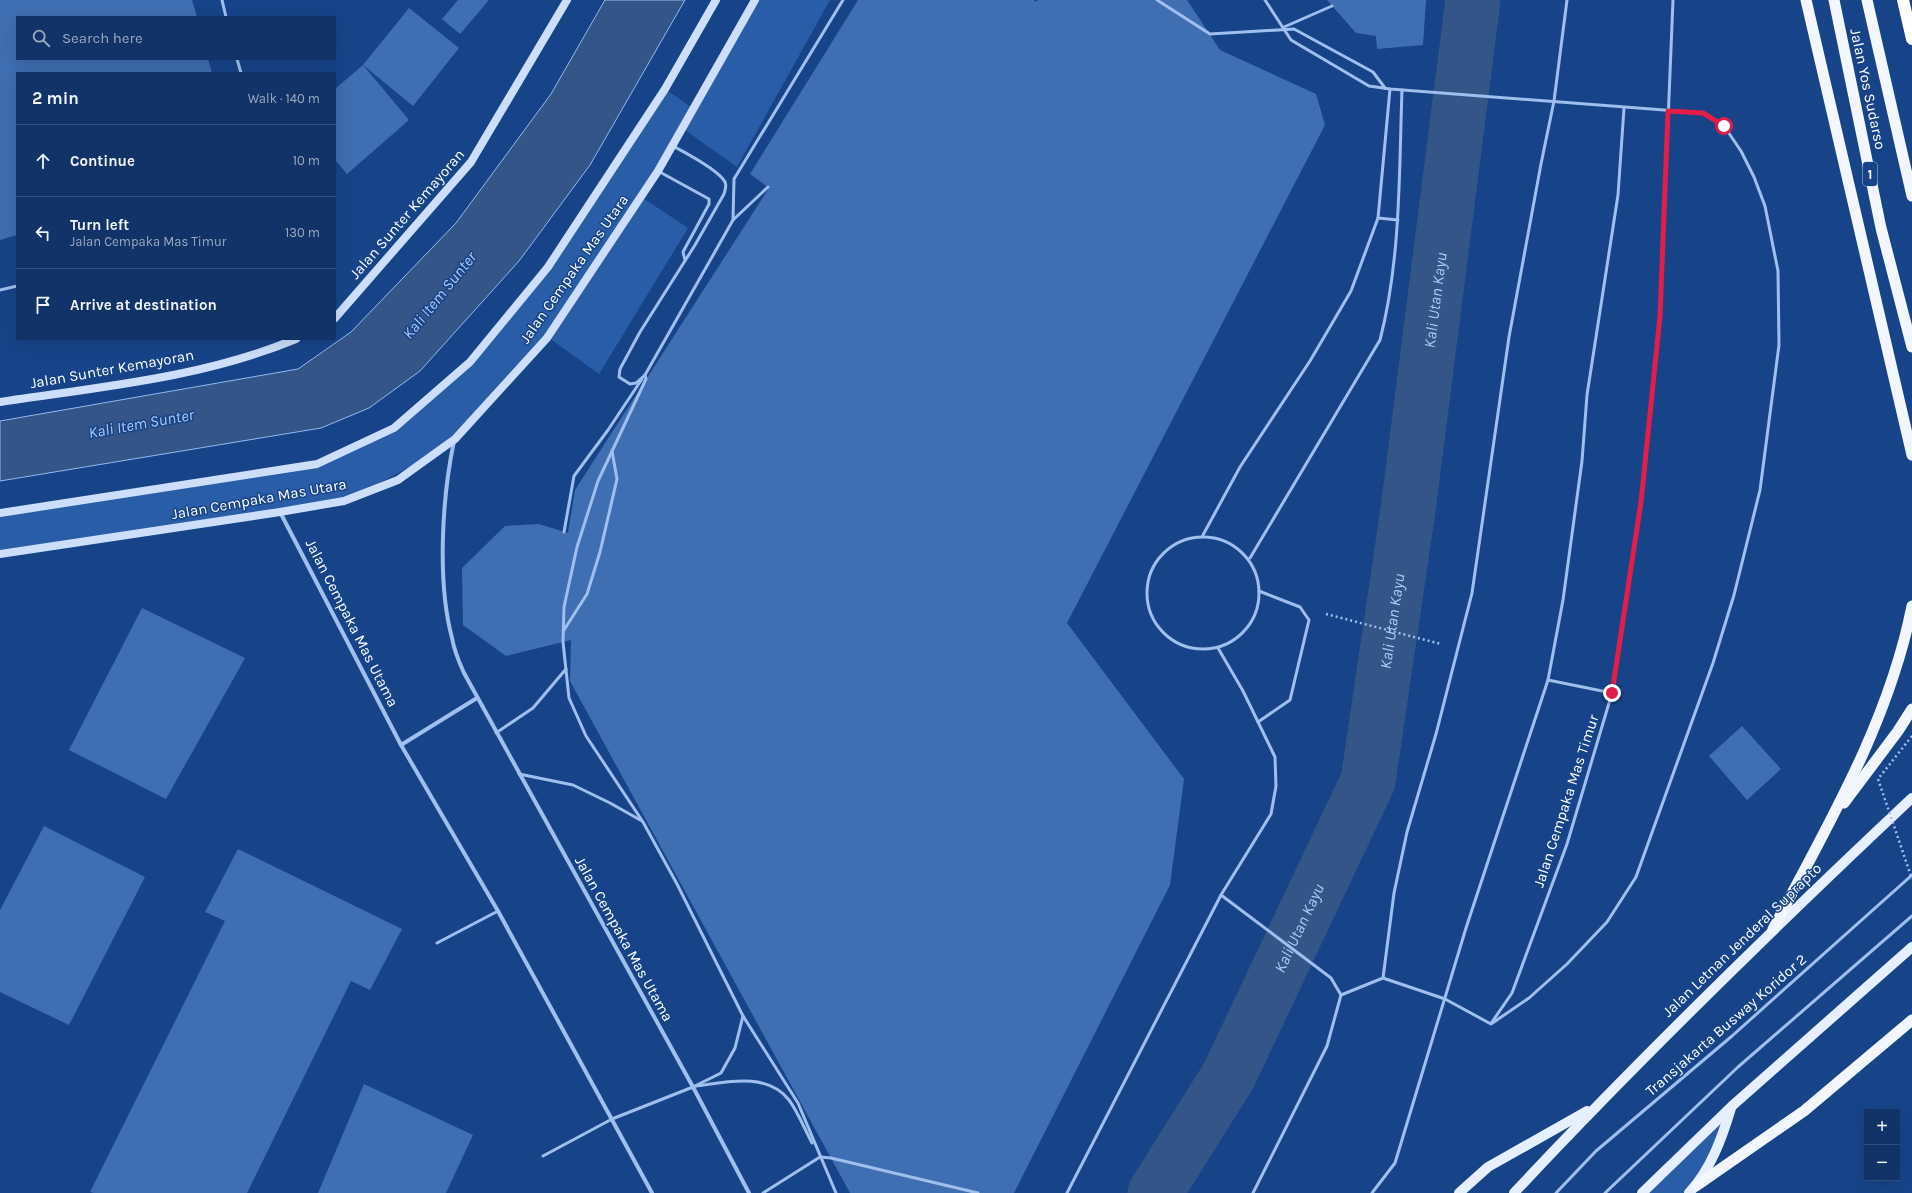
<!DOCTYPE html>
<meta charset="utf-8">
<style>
:root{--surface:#113367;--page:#1a3b6d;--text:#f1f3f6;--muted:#9caac0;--line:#304e7b}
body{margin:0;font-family:Karla,sans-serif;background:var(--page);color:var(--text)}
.controls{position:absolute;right:12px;bottom:12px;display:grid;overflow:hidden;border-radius:0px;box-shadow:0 4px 16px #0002}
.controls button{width:36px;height:36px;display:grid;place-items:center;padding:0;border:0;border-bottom:1px solid var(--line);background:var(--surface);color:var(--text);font:20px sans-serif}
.stop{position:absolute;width:12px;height:12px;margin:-9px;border:3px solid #e11d48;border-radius:50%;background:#fff}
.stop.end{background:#e11d48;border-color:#fff;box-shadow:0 1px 4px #0008}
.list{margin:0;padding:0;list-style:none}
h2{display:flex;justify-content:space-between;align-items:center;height:52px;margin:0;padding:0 16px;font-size:17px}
h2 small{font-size:13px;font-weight:400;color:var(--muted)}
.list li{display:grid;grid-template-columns:26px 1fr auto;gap:12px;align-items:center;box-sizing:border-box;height:72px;padding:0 16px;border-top:1px solid var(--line)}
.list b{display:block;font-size:15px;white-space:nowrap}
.list p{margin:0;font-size:13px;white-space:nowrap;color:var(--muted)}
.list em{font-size:13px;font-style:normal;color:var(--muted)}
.icon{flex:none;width:22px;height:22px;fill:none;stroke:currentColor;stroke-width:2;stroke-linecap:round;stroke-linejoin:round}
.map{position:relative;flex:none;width:1912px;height:1193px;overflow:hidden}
.search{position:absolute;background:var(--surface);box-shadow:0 4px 16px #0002;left:16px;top:16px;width:320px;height:44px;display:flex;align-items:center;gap:10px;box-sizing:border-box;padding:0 14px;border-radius:0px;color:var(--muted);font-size:15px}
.panel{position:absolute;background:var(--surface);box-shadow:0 4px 16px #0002;left:16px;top:72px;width:320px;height:268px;border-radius:0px}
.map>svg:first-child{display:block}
.green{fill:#2a5da8}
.water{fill:#345588;stroke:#92baf1}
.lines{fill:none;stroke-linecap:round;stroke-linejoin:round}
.river{stroke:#345588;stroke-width:55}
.building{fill:#3f6eb2}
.path{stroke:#9fbfee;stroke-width:2.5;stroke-dasharray:2 3;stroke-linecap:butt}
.service{stroke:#9fbfee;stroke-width:3}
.minor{stroke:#9fbfee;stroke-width:4}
.secondary{stroke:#ccdefa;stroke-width:8}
.primary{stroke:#e6efff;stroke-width:10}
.trunk{stroke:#f2f7ff;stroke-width:11}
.motorway{stroke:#fff;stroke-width:12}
.path-bridge{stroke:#9fbfee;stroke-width:2.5;stroke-dasharray:2 3;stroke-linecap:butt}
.route{stroke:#e11d48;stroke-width:5}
.labels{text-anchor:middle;stroke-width:3;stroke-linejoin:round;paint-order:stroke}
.shield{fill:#174489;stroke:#b9c7dc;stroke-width:1}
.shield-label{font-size:14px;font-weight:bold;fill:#fff}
.street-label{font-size:15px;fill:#fff;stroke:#174489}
.water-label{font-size:16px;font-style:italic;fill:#abcaf5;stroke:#174489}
</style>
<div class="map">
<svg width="1912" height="1193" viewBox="0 0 1912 1193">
<rect width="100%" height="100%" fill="#174489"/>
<g class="green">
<polygon points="757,0 830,0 737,167 685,130"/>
<polygon points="665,89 694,109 643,198 688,228 599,374 545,335 499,388 433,455 344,501 0,554 0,513 317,464 394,428 470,362 548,267"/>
<polygon points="1732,1106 1722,1140 1689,1193 1642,1193"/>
</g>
<polygon class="water" points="605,0 685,0 590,165 519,261 420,371 369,408 321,428 0,481 0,421 298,369 351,332 456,223 551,94"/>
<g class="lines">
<path class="river" id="s1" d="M 1155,1193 L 1229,1075 L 1368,781 L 1408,510 L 1473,0"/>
</g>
<g class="building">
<polygon points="0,0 192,0 197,17 17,17 17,59 208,59 212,73 17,73 17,235 0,240"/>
<polygon points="458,0 489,0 460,34 442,19"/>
<polygon points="858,0 1034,0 1035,2 1038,0 1187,0 1220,50 1316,94 1325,125 1067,623 1184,779 1170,885 1014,1193 850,1193 570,681 571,640 506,656 463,625 462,568 505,526 539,524 568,533 575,490 769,188 750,174"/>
<polygon points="1327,0 1426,0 1423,45 1377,49 1376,36 1356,33"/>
<polygon points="409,8 459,48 413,106 363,65"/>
<polygon points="363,65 409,120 347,174 335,160 335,89"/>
<polygon points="142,608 245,658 166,799 69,750"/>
<polygon points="1742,726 1781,769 1747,800 1709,756"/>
<polygon points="44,826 145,877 69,1025 0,992 0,910"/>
<polygon points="238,849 402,929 370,990 351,981 247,1193 94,1193 90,1192 225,921 205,912"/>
<polygon points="364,1084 473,1135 446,1193 318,1193"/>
</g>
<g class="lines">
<polyline class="path" points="1326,614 1441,644"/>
<g class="service">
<polyline points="222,0 226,17"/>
<polyline points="1157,0 1210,34 1294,29 1373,72 1385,88"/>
<polyline points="1265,0 1291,40 1369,86 1390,89 1703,113 1724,126 1741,151 1754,177 1765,206 1778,271 1779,345 1760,490 1734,595 1713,663 1636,877 1607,922 1567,964 1529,998 1491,1024 1445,999 1383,978 1341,995"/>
<polyline points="1284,27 1332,6"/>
<polyline points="237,59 241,73"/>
<path d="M 673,146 C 686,153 719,170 725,182 C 727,186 725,190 724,194 L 695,245 L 640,332 L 620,369 L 619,377 L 630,384 L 636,383 L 645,375 L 733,220 L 768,187"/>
<polyline points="658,171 709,199 709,204 683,252 685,260"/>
<polyline points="1378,218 1398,220"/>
<polyline points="733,220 734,179 843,0"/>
<polyline points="0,290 17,286"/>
<polyline points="645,375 646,379 598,481 577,547 564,607 563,642 569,698 586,736 643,822 677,884 743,1016 798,1103 836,1193"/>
<polyline points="564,532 574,476 608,430 642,379"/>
<polyline points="1203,535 1240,467 1310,361 1351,291 1378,218 1390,89"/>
<circle cx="1203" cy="593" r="56"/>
<path d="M 1250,558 L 1380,340 C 1401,259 1399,173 1402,90"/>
<polyline points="564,630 587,594 600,552 617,479 612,451"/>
<polyline points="1548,680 1612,693"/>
<polyline points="1258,722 1290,700 1309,620 1300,607 1259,591"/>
<polyline points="496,733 533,708 566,669"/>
<polyline points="519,774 573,785 610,803 642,821"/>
<polyline points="1221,895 1331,978 1341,995 1327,1046 1253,1193"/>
<polyline points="437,943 498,911"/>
<polyline points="1383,978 1394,893 1407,832 1436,734 1472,593 1509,337 1541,164 1554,101 1567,0"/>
<polyline points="1492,1022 1512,993 1567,844 1612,693 1641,503 1660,316 1673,0"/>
<path d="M 696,1086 C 727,1082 767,1072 789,1100 C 798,1112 805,1130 812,1143"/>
<polyline points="543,1156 612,1119 693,1087 721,1073 735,1048 743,1016"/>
<polyline points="763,1193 820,1157 831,1158 978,1193"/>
<polyline points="1067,1193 1221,895 1271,814 1276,786 1275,757 1243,691 1218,648"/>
<polyline points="1372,1193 1395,1163 1466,928 1548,680 1563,600 1582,461 1587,395 1618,195 1624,108"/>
<polyline points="1556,1193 1596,1151 1732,1036 1912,875"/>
<polyline points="1605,1193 1738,1067 1912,916"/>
</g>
<g class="minor">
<path d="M 454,441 C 442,498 437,582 452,638 C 454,650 459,662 464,673 L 693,1087 L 749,1193"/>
<polyline points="280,512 401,745 498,911 652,1193"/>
<polyline points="401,745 477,698"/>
</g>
<g class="secondary">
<polyline points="335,318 471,162 567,0"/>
<path d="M 0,402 C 99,387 202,378 296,339"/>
<polyline points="0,513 317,464 394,428 470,362 548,267 665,89 716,0"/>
<polyline points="0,554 280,512 344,501 398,480 455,439 547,338 658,171 755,0"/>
</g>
<g class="primary">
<polyline points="1459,1193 1488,1167 1587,1111"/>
<path d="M 1514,1193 C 1642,1056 1776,926 1912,798"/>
<polyline points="1642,1193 1732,1106 1912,947"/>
<path d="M 1689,1193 C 1711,1169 1722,1138 1731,1108"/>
</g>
<g class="trunk">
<polyline points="1806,0 1912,455"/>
<polyline points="1834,0 1881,228 1912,347"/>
<polyline points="1867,0 1912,196"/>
<polyline points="1844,803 1898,731 1912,709"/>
<path d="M 1773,929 C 1828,825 1889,722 1912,606"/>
<polyline points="1696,1186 1804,1111 1912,1020"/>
</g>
<polyline class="motorway" points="1903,0 1912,39"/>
<polyline class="path-bridge" points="1912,736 1878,779 1912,879"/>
</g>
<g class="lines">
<polyline class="route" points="1612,693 1641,502 1660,316 1668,111 1703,113 1724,126"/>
</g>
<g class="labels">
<rect class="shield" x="1863" y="162" width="14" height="24" rx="3"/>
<g class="shield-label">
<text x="1870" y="179">1</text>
</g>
<g class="street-label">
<text transform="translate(1868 89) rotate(78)" y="5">Jalan Yos Sudarso</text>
<text transform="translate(407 214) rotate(-49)" y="5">Jalan Sunter Kemayoran</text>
<text transform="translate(574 269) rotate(-55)" y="5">Jalan Cempaka Mas Utara</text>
<text transform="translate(112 369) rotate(-10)" y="5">Jalan Sunter Kemayoran</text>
<text transform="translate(259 499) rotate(-10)" y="5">Jalan Cempaka Mas Utara</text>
<text transform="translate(352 623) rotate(63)" y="5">Jalan Cempaka Mas Utama</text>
<text transform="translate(1566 801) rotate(-72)" y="5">Jalan Cempaka Mas Timur</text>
<text transform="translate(624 939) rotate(61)" y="5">Jalan Cempaka Mas Utama</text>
<text transform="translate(1742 940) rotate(-44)" y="5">Jalan Letnan Jenderal Suprapto</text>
<text transform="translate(1726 1025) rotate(-41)" y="5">Transjakarta Busway Koridor 2</text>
</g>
<g class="water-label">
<text transform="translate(439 295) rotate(-51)" y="6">Kali Item Sunter</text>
<text dy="6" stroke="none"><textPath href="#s1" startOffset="950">Kali Utan Kayu</textPath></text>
<text transform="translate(141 423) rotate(-10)" y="6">Kali Item Sunter</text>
<text dy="6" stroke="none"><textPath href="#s1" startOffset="626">Kali Utan Kayu</textPath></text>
<text dy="6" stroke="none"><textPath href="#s1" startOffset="302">Kali Utan Kayu</textPath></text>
</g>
</g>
</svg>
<div class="controls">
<button>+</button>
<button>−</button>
</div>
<div class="stop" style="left:1724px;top:126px"></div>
<div class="stop end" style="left:1612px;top:693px"></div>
<div class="search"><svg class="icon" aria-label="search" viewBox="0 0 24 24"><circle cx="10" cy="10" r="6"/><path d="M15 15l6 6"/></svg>Search here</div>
<section class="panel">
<h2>2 min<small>Walk · 140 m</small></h2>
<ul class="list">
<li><svg class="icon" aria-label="ahead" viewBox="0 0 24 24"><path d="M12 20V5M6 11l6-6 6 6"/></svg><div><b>Continue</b></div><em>10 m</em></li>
<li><svg class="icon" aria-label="left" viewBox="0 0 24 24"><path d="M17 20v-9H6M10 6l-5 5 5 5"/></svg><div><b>Turn left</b><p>Jalan Cempaka Mas Timur</p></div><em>130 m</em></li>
<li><svg class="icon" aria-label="arrive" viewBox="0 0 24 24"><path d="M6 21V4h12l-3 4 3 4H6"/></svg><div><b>Arrive at destination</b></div></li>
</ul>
</section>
</div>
